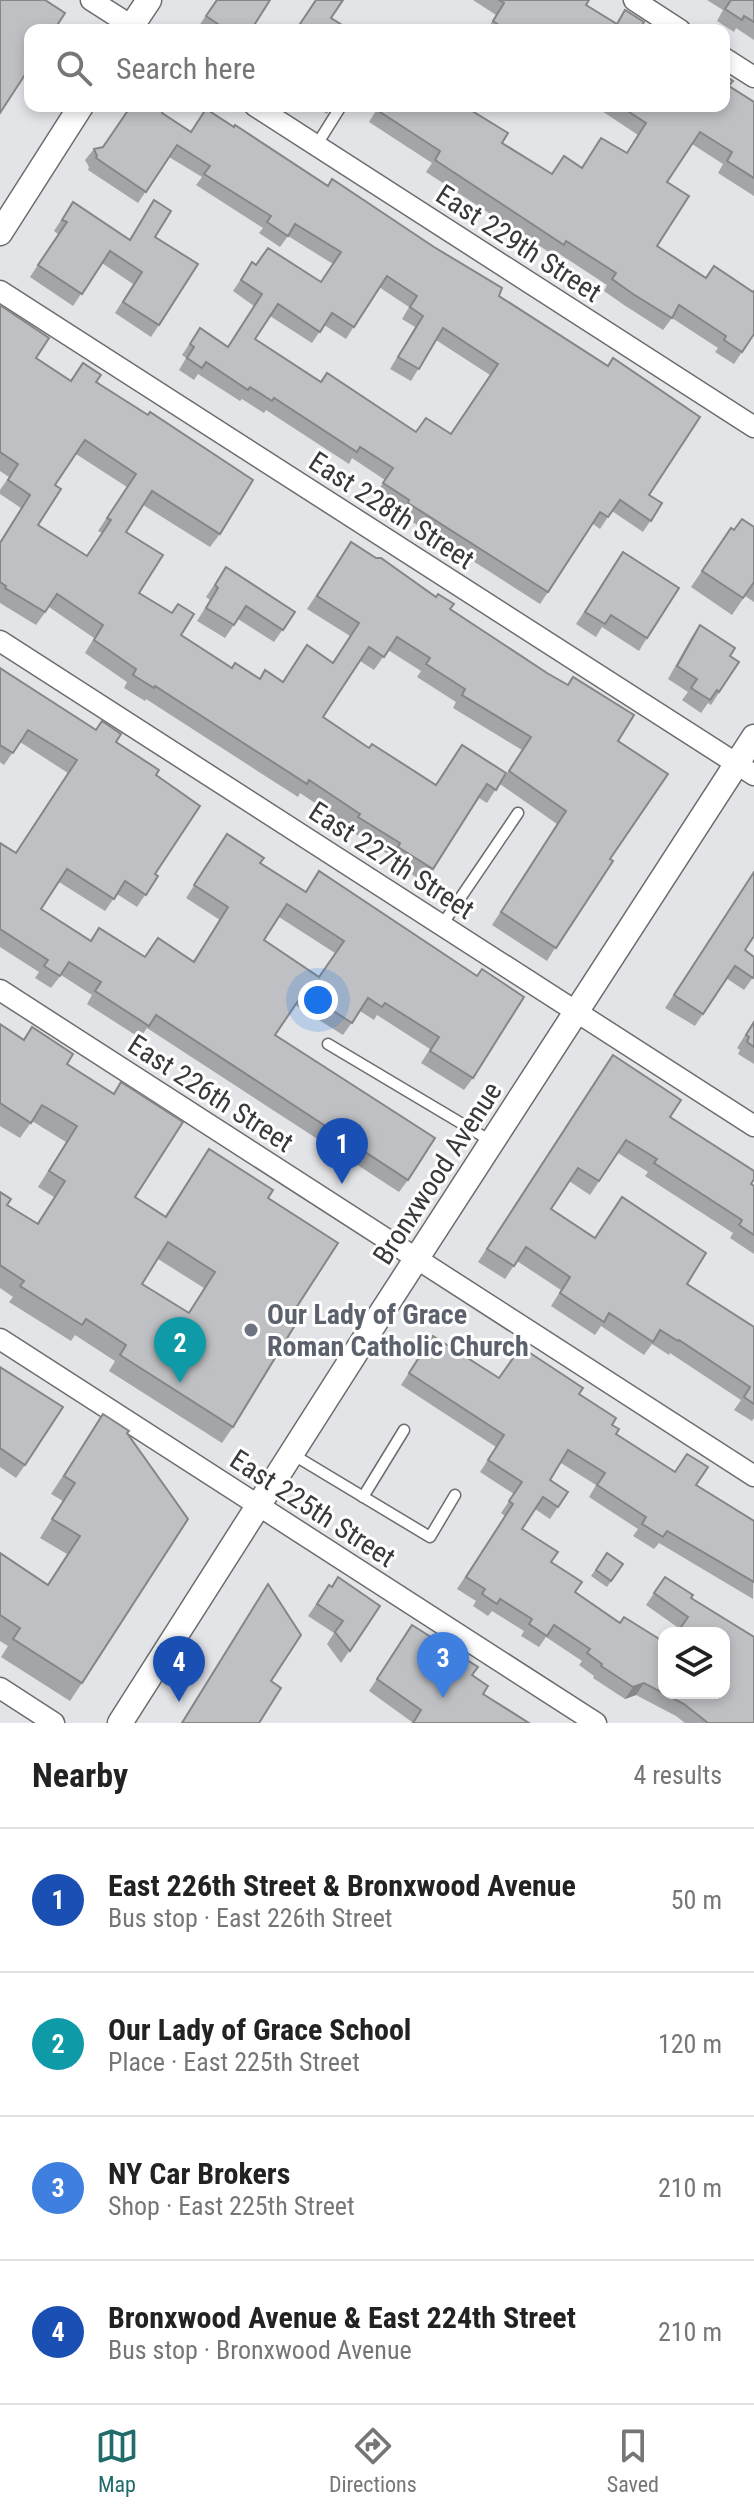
<!DOCTYPE html>
<meta charset="utf-8">
<style>
:root{--surface:#fff;--page:#f2f2f2;--text:#222;--muted:#767676;--line:#e0e0e0;--accent:#206c6a}
body{margin:0;font-family:"Roboto Condensed",sans-serif;background:var(--page);color:var(--text)}
.controls{position:absolute;right:24px;bottom:24px;display:grid;overflow:hidden;border-radius:16px;box-shadow:0 4px 12px #0003}
.controls button{width:72px;height:72px;display:grid;place-items:center;padding:0;border:0;border-bottom:2px solid var(--line);background:var(--surface);color:var(--text);font:40px sans-serif}
.you{position:absolute;left:318px;top:1000px;width:28px;height:28px;margin:-20px;border:6px solid #fff;border-radius:50%;background:#1a73e8;box-shadow:0 0 0 12px #1a73e833}
.badge{display:grid;place-items:center;width:52px;height:52px;border-radius:50%;background:var(--accent);color:#fff;font-size:26px;font-weight:700}
.pin{position:absolute;translate:-50% -66px;filter:drop-shadow(0 2px 4px #0008)}
.pin::after{content:'';position:absolute;top:42px;width:28px;height:24px;background:inherit;clip-path:polygon(0 0,100% 0,50% 100%)}
.list{margin:0;padding:0;list-style:none}
h2{display:flex;justify-content:space-between;align-items:center;height:104px;margin:0;padding:0 32px;font-size:34px}
h2 small{font-size:26px;font-weight:400;color:var(--muted)}
.list li{display:grid;grid-template-columns:52px 1fr auto;gap:24px;align-items:center;box-sizing:border-box;height:144px;padding:0 32px;border-top:2px solid var(--line)}
.list b{display:block;font-size:30px;white-space:nowrap}
.list p{margin:0;font-size:26px;white-space:nowrap;color:var(--muted)}
.list em{font-size:26px;font-style:normal;color:var(--muted)}
.icon{flex:none;width:44px;height:44px;fill:none;stroke:currentColor;stroke-width:2;stroke-linecap:round;stroke-linejoin:round}
.map{position:relative;flex:none;width:754px;height:1723px;overflow:hidden}
.search{position:absolute;background:var(--surface);box-shadow:0 4px 12px #0003;left:24px;right:24px;top:24px;height:88px;display:flex;align-items:center;gap:20px;box-sizing:border-box;padding:0 28px;border-radius:16px;color:var(--muted);font-size:30px}
.sheet{height:680px;background:var(--surface)}
nav{display:flex;justify-content:space-around;align-items:center;box-sizing:border-box;height:112px;border-top:2px solid var(--line);background:var(--surface);font-size:22px;color:var(--muted)}
nav a{display:grid;justify-items:center;gap:4px}
nav .on{color:var(--accent)}
.map>svg:first-child{display:block}
.lines{fill:none;stroke-linecap:round;stroke-linejoin:round}
.service-casing{stroke:#6b6c6e;stroke-width:13}
.minor-casing{stroke:#6b6c6e;stroke-width:23}
.tertiary-casing{stroke:#6b6c6e;stroke-width:27}
.service{stroke:#fff;stroke-width:10}
.minor{stroke:#fff;stroke-width:20}
.tertiary{stroke:#fff;stroke-width:24}
.wall{fill:#a4a5a8;fill-rule:evenodd}
.shaded-wall{fill:#868688}
.building{fill:#bfc0c3;stroke:#868688;stroke-width:2;fill-rule:evenodd}
.worship-dot{fill:#6b7280;stroke:#fff;stroke-width:3}
.labels{text-anchor:middle;stroke-width:6;stroke-linejoin:round;paint-order:stroke}
.street-label{font-size:28px;fill:#38393a;stroke:#fff}
.worship-label{font-size:28px;font-weight:bold;fill:#5b616d;stroke:#fff;text-anchor:start}
</style>
<div class="map">
<svg width="754" height="1723" viewBox="0 0 754 1723">
<rect width="100%" height="100%" fill="#e3e4e7"/>
<g class="lines">
<defs>
<g id="service">
<polyline points="316,146 341,106"/>
<polyline points="442,925 518,813"/>
<polyline points="328,1044 491,1141"/>
<polyline points="292,1454 430,1537 455,1495"/>
<polyline points="363,1497 404,1430"/>
</g>
<g id="minor">
<polyline points="91,0 138,30"/>
<polyline points="634,0 680,30"/>
<polyline points="724,58 754,77"/>
<polyline points="255,106 754,427"/>
<polyline points="0,291 754,775"/>
<polyline points="0,641 754,1126"/>
<polyline points="0,990 754,1476"/>
<polyline points="0,1339 596,1723"/>
<polyline points="0,1688 54,1723"/>
</g>
<g id="tertiary">
<polyline points="129,30 149,0"/>
<polyline points="0,233 81,106"/>
<polyline points="120,1723 358,1349 754,737"/>
</g>
</defs>
<use href="#service" class="service-casing"/>
<use href="#minor" class="minor-casing"/>
<use href="#tertiary" class="tertiary-casing"/>
<use href="#service" class="service"/>
<use href="#minor" class="minor"/>
<use href="#tertiary" class="tertiary"/>
</g>
<g class="wall">
<polygon points="216,0 270,0 251,30 199,30 197,29"/>
<polygon points="473,0 589,0 586,5 616,24 639,30 487,30 496,15"/>
<polygon points="707,0 754,0 754,40 736,28 734,32 717,21 723,10"/>
<polygon points="729,86 754,102 754,196 718,173 723,164 692,144 667,182 657,246 754,334 734,364 715,352 718,348 672,318 663,330 624,305 604,291 607,285 558,253 555,256 426,172 432,163 369,122 379,106 502,143 552,174 582,168 601,138 627,153 638,135 602,111 605,106 724,106"/>
<path d="M 126,106 L 166,106 L 162,113 L 191,131 L 499,296 L 649,495 L 662,503 L 643,532 L 612,511 L 600,529 L 593,524 L 540,604 L 400,514 L 401,512 L 375,495 L 385,480 L 352,458 L 349,464 L 266,410 L 264,413 L 242,399 L 240,401 L 198,374 L 194,380 L 179,370 L 186,358 L 182,355 L 200,328 L 228,346 L 254,306 L 233,291 L 252,262 L 256,265 L 321,282 L 333,264 L 288,236 L 280,247 L 259,233 L 263,228 L 196,185 L 202,177 L 169,157 L 138,203 L 88,170 L 89,167 L 85,160 L 94,149 L 103,147 L 106,143 L 129,108 ZM 379,287 L 409,307 L 402,319 L 415,327 L 390,369 L 411,381 L 436,340 L 490,375 L 450,434 L 416,431 L 321,382 L 255,339 L 270,316 L 312,343 L 324,325 L 346,339 Z"/>
<polygon points="314,106 332,106 327,114"/>
<polygon points="154,200 159,325 151,337 115,313 133,284 102,263 73,306 30,277 58,234 54,231 73,202 129,240"/>
<path d="M 0,305 L 36,358 L 70,381 L 83,363 L 220,534 L 210,547 L 143,505 L 126,532 L 139,593 L 181,635 L 232,668 L 259,678 L 283,681 L 333,662 L 350,636 L 307,609 L 351,542 L 450,609 L 618,741 L 610,859 L 547,961 L 492,925 L 557,824 L 500,784 L 522,750 L 453,708 L 456,702 L 417,677 L 421,671 L 388,650 L 374,670 L 360,661 L 323,717 L 369,748 L 436,785 L 462,745 L 506,773 L 487,803 L 479,798 L 424,882 L 389,860 L 391,856 L 349,830 L 351,827 L 300,793 L 298,797 L 146,699 L 145,701 L 124,688 L 127,682 L 85,653 L 94,638 L 49,607 L 36,625 L 0,603 L 0,542 L 21,508 L 0,494 L 0,490 L 9,477 L 0,471 ZM 76,454 L 127,487 L 98,531 L 102,533 L 87,556 L 38,525 L 55,485 Z"/>
<polygon points="754,527 754,602 745,596 732,615 691,587 731,528 734,530"/>
<polygon points="623,552 647,638 639,651 602,627 596,637 576,624"/>
<polygon points="226,567 295,612 274,642 238,619 225,638 197,621 210,600 206,597"/>
<polygon points="700,625 730,656 739,662 711,705 708,703 701,713 682,700 688,692 668,679 691,638"/>
<path d="M 0,668 L 116,742 L 156,775 L 155,874 L 158,876 L 137,907 L 117,894 L 105,911 L 59,882 L 41,909 L 90,941 L 99,928 L 145,957 L 193,961 L 220,920 L 186,898 L 227,834 L 260,863 L 305,892 L 319,871 L 473,1078 L 464,1090 L 421,1063 L 430,1049 L 377,1015 L 374,1020 L 360,1011 L 343,1035 L 295,1005 L 275,1035 L 408,1180 L 399,1192 L 147,1028 L 140,1038 L 87,1004 L 92,995 L 61,975 L 51,988 L 35,978 L 39,972 L 0,947 L 0,843 L 16,852 L 68,773 L 20,742 L 4,765 L 0,762 ZM 279,917 L 335,953 L 319,977 L 264,940 Z"/>
<polygon points="754,871 745,950 754,976 744,990 726,978 695,1026 665,1008"/>
<polygon points="754,1021 754,1064 738,1054 740,1050 737,1048"/>
<path d="M 0,1024 L 23,1039 L 32,1027 L 67,1064 L 135,1197 L 165,1216 L 209,1149 L 268,1198 L 296,1308 L 233,1427 L 222,1443 L 109,1371 L 115,1361 L 75,1335 L 71,1341 L 9,1302 L 13,1297 L 0,1288 L 0,1192 L 7,1205 L 37,1223 L 54,1197 L 38,1187 L 66,1142 L 32,1121 L 20,1138 L 0,1126 ZM 158,1259 L 204,1288 L 188,1313 L 142,1284 Z"/>
<polygon points="604,1068 670,1117 754,1186 754,1254 730,1238 733,1233 645,1176 648,1172 618,1153 590,1195 569,1181 551,1209 595,1238 687,1284 754,1327 754,1418 752,1421 734,1410 741,1400 670,1353 669,1355 652,1344 644,1355 601,1326 595,1335 551,1306 561,1290 517,1261 505,1279 478,1262"/>
<polygon points="425,1348 499,1378 579,1394 612,1425 616,1434 754,1521 753,1599 659,1543 654,1549 633,1536 638,1529 589,1497 596,1485 561,1463 550,1480 568,1492 550,1519 535,1509 522,1529 551,1562 575,1592 664,1693 680,1629 646,1605 665,1577 691,1598 754,1723 685,1723 676,1716 636,1695 625,1699 593,1678 594,1676 579,1665 582,1661 546,1637 539,1647 521,1636 524,1631 492,1611 488,1616 473,1606 476,1601 457,1589 505,1516 501,1513 514,1494 480,1472 496,1447 401,1385"/>
<polygon points="0,1367 25,1465 16,1478 0,1467"/>
<polygon points="103,1414 127,1433 82,1683 70,1701 1,1657 8,1646 0,1641 0,1553 47,1585 67,1554 40,1538 63,1501 51,1494"/>
<polygon points="607,1553 623,1564 607,1587 591,1576"/>
<polygon points="268,1584 271,1681 259,1723 181,1723"/>
<polygon points="329,1585 380,1606 341,1663 327,1644 334,1633 308,1616"/>
<polygon points="412,1625 472,1675 483,1694 529,1723 411,1723 412,1722 369,1691"/>
</g>
<polygon class="shaded-wall" points="644,1683 636,1695 625,1699 633,1687"/>
<g class="building">
<polygon points="0,0 45,0 65,13 54,30 30,30 30,67 0,113"/>
<polygon points="217,0 270,0 251,30 227,30 206,16"/>
<polygon points="316,0 343,0 331,18 350,30 296,30"/>
<polygon points="499,0 589,0 586,5 617,24 625,10 644,22 639,30 506,30 493,21 504,3"/>
<polygon points="731,0 754,0 754,22 744,16 742,20 725,9"/>
<polygon points="724,75 733,81 729,86 754,102 754,178 727,161 732,152 700,132 667,182 689,196 657,246 706,278 714,266 753,292 754,291 754,334 742,352 724,340 726,336 679,305 672,318 633,294 612,279 616,273 566,241 564,245 435,160 440,151 377,110 380,106 464,106 508,133 502,143 552,174 564,156 582,168 601,138 627,153 646,123 620,106 724,106"/>
<path d="M 131,106 L 166,106 L 162,113 L 191,132 L 206,109 L 234,127 L 235,125 L 328,186 L 332,179 L 434,247 L 502,288 L 499,296 L 608,366 L 613,358 L 700,417 L 649,495 L 662,503 L 651,521 L 620,500 L 608,517 L 600,512 L 548,592 L 408,503 L 409,500 L 383,483 L 393,468 L 360,447 L 357,452 L 274,398 L 272,401 L 250,387 L 248,390 L 206,362 L 202,368 L 187,358 L 194,347 L 190,344 L 200,328 L 228,347 L 262,294 L 241,280 L 252,262 L 256,265 L 268,248 L 321,282 L 341,252 L 295,224 L 288,236 L 267,222 L 271,216 L 204,174 L 210,166 L 177,145 L 146,192 L 96,158 L 97,156 L 94,149 L 103,147 ZM 387,276 L 417,296 L 410,307 L 423,316 L 398,357 L 419,369 L 443,328 L 498,364 L 451,434 L 426,418 L 416,432 L 327,373 L 321,382 L 255,339 L 278,304 L 320,332 L 332,313 L 354,327 Z"/>
<polygon points="154,200 171,211 155,237 198,264 159,325 123,302 142,272 110,251 82,294 38,265 67,222 62,220 73,202 130,240"/>
<path d="M 0,305 L 49,338 L 36,358 L 71,381 L 83,363 L 101,375 L 96,382 L 148,415 L 150,412 L 253,480 L 220,534 L 152,491 L 126,532 L 163,555 L 139,593 L 172,613 L 178,604 L 194,614 L 181,635 L 232,668 L 235,663 L 260,679 L 265,670 L 283,682 L 307,645 L 333,663 L 359,623 L 317,596 L 351,542 L 376,558 L 381,558 L 436,597 L 438,594 L 454,604 L 450,609 L 547,673 L 568,685 L 573,677 L 634,715 L 618,741 L 668,774 L 610,859 L 613,861 L 556,948 L 501,912 L 566,811 L 509,771 L 531,737 L 462,695 L 465,689 L 426,664 L 430,658 L 397,637 L 384,657 L 369,647 L 323,717 L 369,748 L 372,744 L 436,785 L 462,745 L 506,773 L 496,790 L 487,784 L 433,869 L 398,847 L 400,843 L 358,817 L 360,814 L 309,780 L 307,784 L 155,686 L 154,688 L 133,675 L 136,669 L 94,640 L 103,625 L 57,594 L 45,612 L 5,588 L 6,586 L 0,582 L 0,543 L 30,495 L 8,480 L 18,464 L 0,452 ZM 85,440 L 136,474 L 107,518 L 111,520 L 87,556 L 38,525 L 61,489 L 55,485 Z"/>
<polygon points="742,519 754,527 754,582 743,598 702,571 731,528 734,530"/>
<polygon points="623,552 679,588 647,638 611,615 605,624 585,612"/>
<polygon points="226,567 295,612 283,630 246,606 234,625 206,608 218,588 215,585"/>
<polygon points="700,625 735,648 730,656 739,662 719,692 717,690 710,700 691,688 697,679 677,666"/>
<path d="M 0,668 L 96,730 L 102,721 L 121,734 L 116,742 L 159,770 L 156,775 L 200,806 L 155,874 L 158,876 L 146,895 L 125,881 L 114,899 L 67,869 L 41,909 L 91,941 L 99,928 L 145,957 L 158,938 L 194,962 L 228,907 L 194,885 L 227,834 L 264,858 L 260,863 L 306,892 L 319,871 L 477,976 L 482,969 L 524,997 L 473,1078 L 430,1051 L 439,1037 L 385,1003 L 382,1007 L 368,998 L 352,1023 L 304,992 L 275,1035 L 435,1138 L 408,1180 L 156,1015 L 149,1026 L 95,991 L 101,982 L 69,962 L 60,976 L 44,966 L 48,960 L 0,929 L 0,843 L 16,853 L 77,760 L 28,730 L 13,753 L 0,745 ZM 287,904 L 344,941 L 319,977 L 264,940 Z"/>
<polygon points="754,872 754,936 745,950 754,957 754,976 753,978 735,966 703,1014 674,995"/>
<polygon points="754,1022 754,1047 747,1042 749,1037 746,1035"/>
<path d="M 0,1024 L 24,1040 L 32,1027 L 73,1054 L 67,1064 L 114,1094 L 121,1082 L 183,1122 L 135,1197 L 166,1217 L 209,1149 L 273,1190 L 268,1198 L 338,1243 L 296,1308 L 303,1312 L 233,1427 L 120,1355 L 126,1345 L 86,1319 L 82,1325 L 20,1286 L 24,1281 L 0,1265 L 0,1192 L 11,1199 L 7,1205 L 38,1224 L 65,1181 L 49,1171 L 77,1126 L 42,1105 L 31,1123 L 0,1103 ZM 168,1242 L 215,1272 L 189,1313 L 142,1284 Z"/>
<polygon points="613,1055 681,1100 670,1117 754,1171 754,1179 751,1184 754,1186 754,1235 739,1225 742,1220 654,1163 657,1159 626,1140 599,1181 578,1168 551,1209 595,1238 622,1197 706,1253 687,1284 754,1327 754,1404 744,1397 750,1387 679,1340 678,1341 660,1330 653,1342 609,1313 604,1322 560,1293 570,1277 526,1247 514,1266 487,1249"/>
<polygon points="433,1336 499,1378 521,1347 583,1388 579,1394 616,1418 612,1425 619,1429 616,1434 675,1472 687,1454 708,1467 696,1485 754,1521 754,1582 667,1531 663,1537 642,1524 646,1517 597,1485 605,1473 568,1450 550,1480 568,1492 558,1507 543,1497 522,1529 558,1552 551,1562 582,1582 575,1592 620,1623 624,1617 664,1642 664,1693 724,1693 724,1633 677,1633 688,1617 654,1593 665,1577 693,1595 691,1598 754,1637 754,1723 708,1723 684,1704 644,1683 633,1687 601,1666 602,1664 587,1653 590,1649 554,1625 547,1636 529,1624 532,1619 500,1599 497,1604 482,1594 485,1589 466,1577 513,1504 509,1501 522,1482 488,1460 504,1435 409,1373"/>
<polygon points="0,1367 63,1407 25,1465 0,1448"/>
<polygon points="103,1414 129,1431 127,1433 188,1519 82,1683 13,1639 20,1628 0,1615 0,1553 48,1585 80,1536 52,1519 75,1483 64,1476"/>
<polygon points="607,1553 623,1564 611,1581 596,1570"/>
<polygon points="338,1577 380,1606 350,1651 335,1632 343,1621 317,1604 329,1585 332,1587"/>
<polygon points="268,1584 301,1635 271,1681 281,1688 259,1723 182,1723"/>
<polygon points="412,1625 478,1667 472,1675 488,1686 483,1694 529,1723 413,1723 421,1710 377,1679"/>
</g>
<circle class="worship-dot" cx="251" cy="1330" r="8"/>
<g class="labels">
<g class="street-label">
<text transform="translate(519 243) rotate(33)" y="10">East 229th Street</text>
<text transform="translate(392 510) rotate(33)" y="10">East 228th Street</text>
<text transform="translate(392 860) rotate(33)" y="10">East 227th Street</text>
<text transform="translate(211 1093) rotate(33)" y="10">East 226th Street</text>
<text transform="translate(437 1173) rotate(-57)" y="10">Bronxwood Avenue</text>
<text transform="translate(313 1508) rotate(33)" y="10">East 225th Street</text>
</g>
<g class="worship-label">
<text x="267" y="1324">Our Lady of Grace<tspan x="267" dy="32">Roman Catholic Church</tspan></text>
</g>
</g>
</svg>
<div class="controls">
<button><svg class="icon" aria-label="layers" viewBox="0 0 24 24"><path d="M12 4l9 5-9 5-9-5zM3 14l9 5 9-5"/></svg></button>
</div>
<div class="you"></div>
<div class="pin badge" style="left:342px;top:1184px;background:#1a4fb4">1</div>
<div class="pin badge" style="left:180px;top:1383px;background:#0f9aa8">2</div>
<div class="pin badge" style="left:443px;top:1698px;background:#3f7fe0">3</div>
<div class="pin badge" style="left:179px;top:1702px;background:#1a4fb4">4</div>
<div class="search"><svg class="icon" aria-label="search" viewBox="0 0 24 24"><circle cx="10" cy="10" r="6"/><path d="M15 15l6 6"/></svg>Search here</div>
</div>
<section class="sheet">
<h2>Nearby<small>4 results</small></h2>
<ul class="list">
<li><span class="badge" style="background:#1a4fb4">1</span><div><b>East 226th Street &amp; Bronxwood Avenue</b><p>Bus stop · East 226th Street</p></div><em>50 m</em></li>
<li><span class="badge" style="background:#0f9aa8">2</span><div><b>Our Lady of Grace School</b><p>Place · East 225th Street</p></div><em>120 m</em></li>
<li><span class="badge" style="background:#3f7fe0">3</span><div><b>NY Car Brokers</b><p>Shop · East 225th Street</p></div><em>210 m</em></li>
<li><span class="badge" style="background:#1a4fb4">4</span><div><b>Bronxwood Avenue &amp; East 224th Street</b><p>Bus stop · Bronxwood Avenue</p></div><em>210 m</em></li>
</ul>
</section>
<nav>
<a class="on"><svg class="icon" aria-label="map" viewBox="0 0 24 24"><path d="M3 6l6-2 6 2 6-2v14l-6 2-6-2-6 2zM9 4v14M15 6v14"/></svg>Map</a>
<a><svg class="icon" aria-label="directions" viewBox="0 0 24 24"><path d="M12 3l9 9-9 9-9-9zM9 14v-3h6M13 9l2 2-2 2"/></svg>Directions</a>
<a><svg class="icon" aria-label="saved" viewBox="0 0 24 24"><path d="M7 4h10v16l-5-4-5 4z"/></svg>Saved</a>
</nav>
